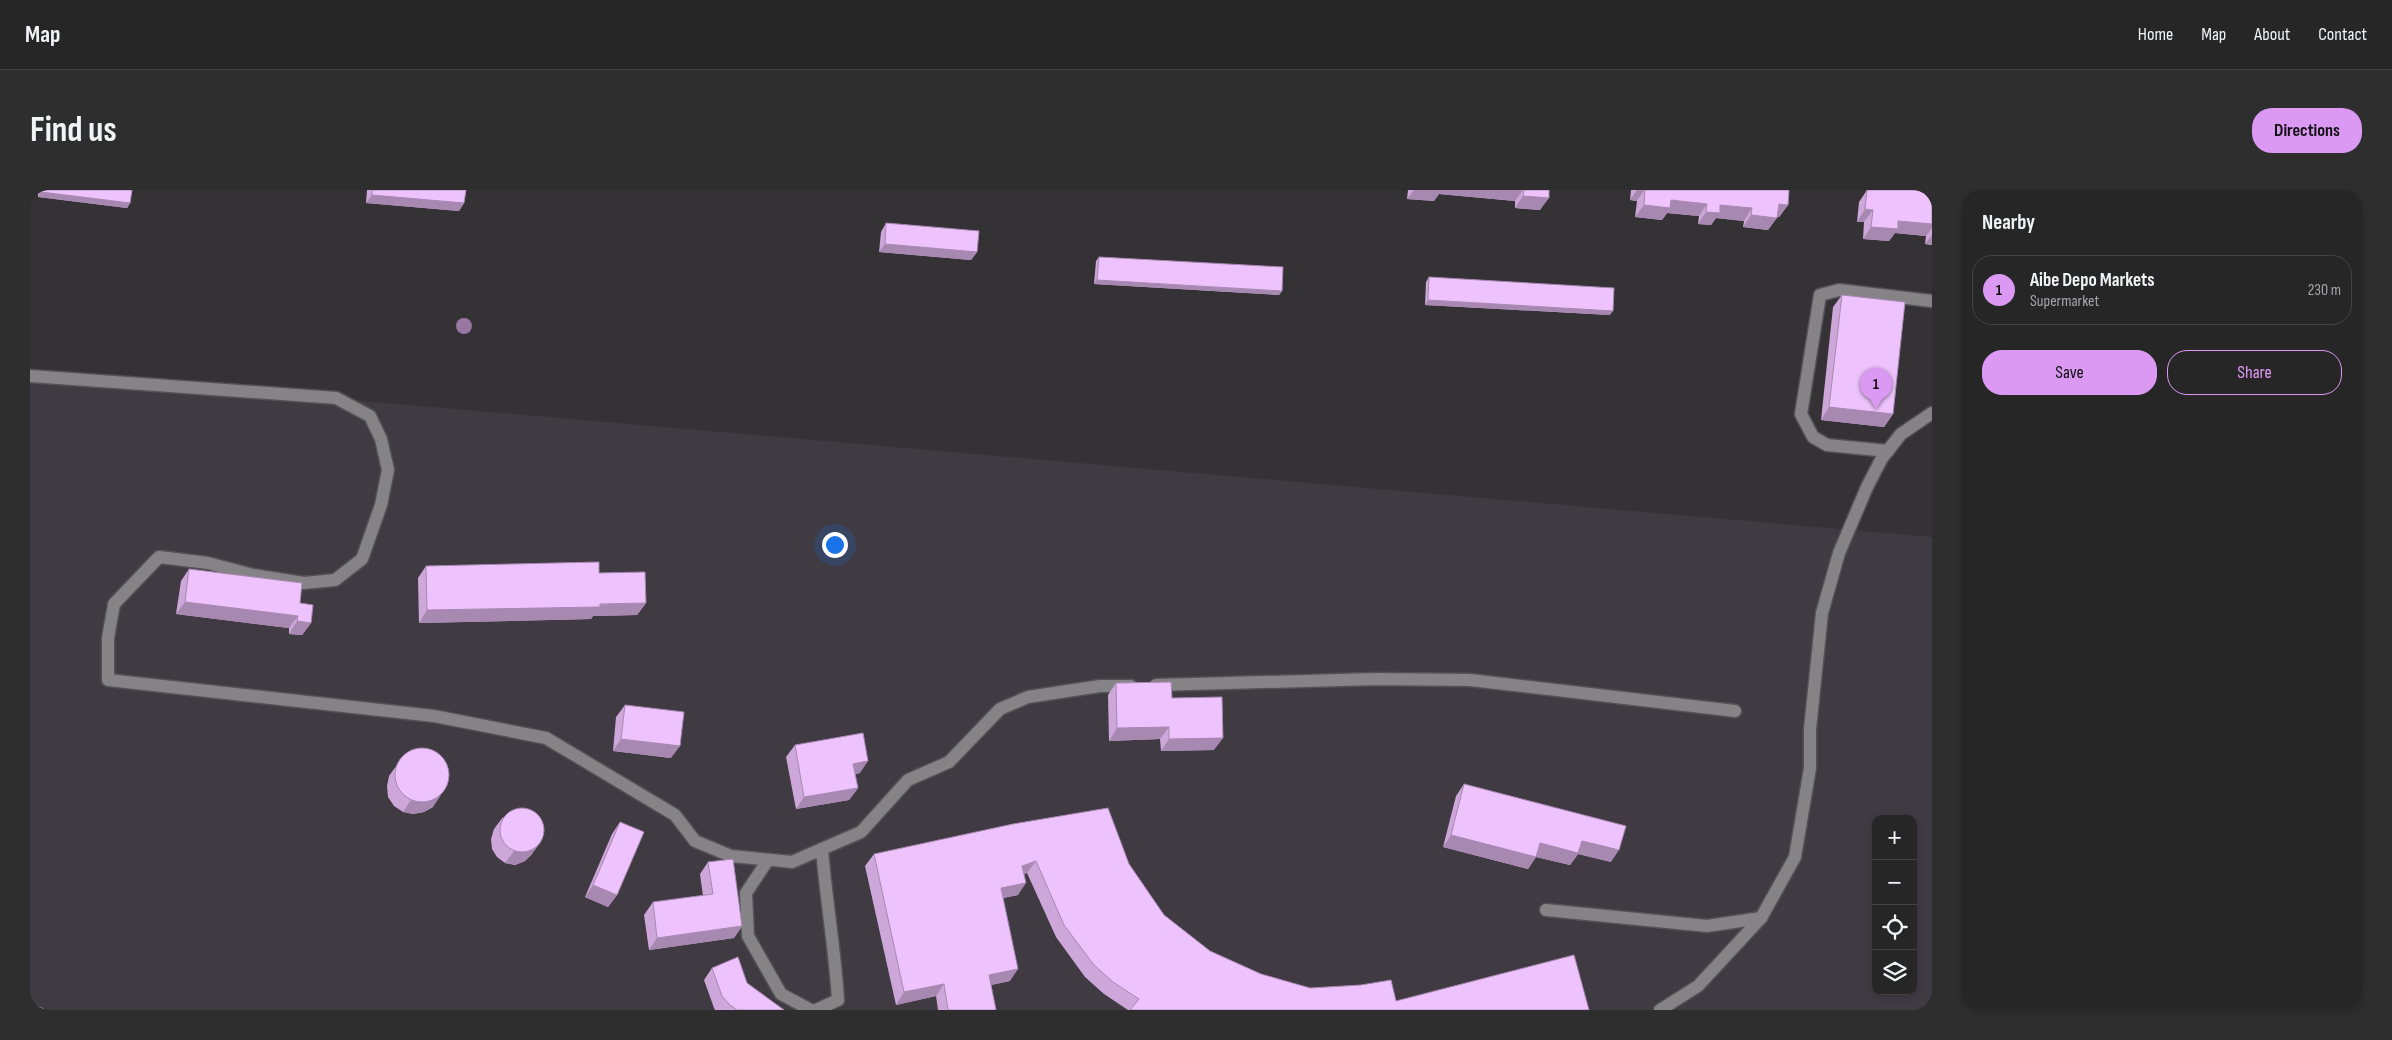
<!DOCTYPE html>
<meta charset="utf-8">
<style>
:root{--surface:#272627;--page:#2f2e2f;--text:#f1f3f6;--muted:#a4a5a7;--line:#434344;--accent:#dc99f4}
body{margin:0;font-family:"Sofia Sans Condensed",sans-serif;background:var(--page);color:var(--text)}
.controls{position:absolute;right:15px;bottom:15px;display:grid;overflow:hidden;border-radius:10px;box-shadow:0 2px 8px #0003}
.controls button{width:45px;height:45px;display:grid;place-items:center;padding:0;border:0;border-bottom:1px solid var(--line);background:var(--surface);color:var(--text);font:25px sans-serif}
.you{position:absolute;left:804px;top:354px;width:18px;height:18px;margin:-12px;border:4px solid #fff;border-radius:50%;background:#1a73e8;box-shadow:0 0 0 8px #1a73e833}
.badge{display:grid;place-items:center;width:32px;height:32px;border-radius:50%;background:var(--accent);color:#111;font-size:16px;font-weight:700}
.pin{position:absolute;translate:-50% -41px;filter:drop-shadow(0 1px 2px #0008)}
.pin::after{content:'';position:absolute;top:26px;width:18px;height:15px;background:inherit;clip-path:polygon(0 0,100% 0,50% 100%)}
.list{margin:0;padding:0;list-style:none}
h2{display:flex;justify-content:space-between;align-items:center;height:65px;margin:0;padding:0 20px;font-size:21px}
h2 small{font-size:16px;font-weight:400;color:var(--muted)}
.list li{display:grid;grid-template-columns:32px 1fr auto;gap:15px;align-items:center;box-sizing:border-box;height:70px;margin:0 10px 10px;padding:0 10px;border:1px solid var(--line);border-radius:20px}
.list b{display:block;font-size:19px;white-space:nowrap}
.list p{margin:0;font-size:16px;white-space:nowrap;color:var(--muted)}
.list em{font-size:16px;font-style:normal;color:var(--muted)}
.actions{display:flex;gap:10px;padding:15px 20px}
.actions a{flex:1;padding:11px 0;border:1px solid var(--accent);border-radius:20px;text-align:center;font-size:18px;color:var(--accent)}
.actions .main{background:var(--accent);color:#111}
.icon{flex:none;width:28px;height:28px;fill:none;stroke:currentColor;stroke-width:2;stroke-linecap:round;stroke-linejoin:round}
.map{position:relative;flex:none;width:1902px;height:820px;overflow:hidden;border-radius:20px}
header{display:flex;align-items:center;gap:30px;box-sizing:border-box;height:70px;padding:0 25px;background:var(--surface);border-bottom:1px solid var(--line)}
header strong{font-size:24px}
nav{display:flex;gap:28px;margin-inline-start:auto;font-size:18px}
.intro{display:flex;align-items:center;justify-content:space-between;box-sizing:border-box;height:120px;padding:0 30px}
h1{margin:0;font-size:35px}
.button{padding:12px 22px;border-radius:20px;background:var(--accent);color:#111;font-size:18px;font-weight:700}
main{display:flex;gap:30px;padding:0 30px}
aside{flex:1;background:var(--surface);border-radius:20px;box-shadow:0 2px 8px #0003}
.map>svg:first-child{display:block}
.built{fill:#403a42;fill-rule:evenodd}
.lines{fill:none;stroke-linecap:round;stroke-linejoin:round}
.minor-casing{stroke:#525153;stroke-width:15}
.minor{stroke:#868386;stroke-width:12}
.rail-casing{stroke:#908e90;stroke-width:5.5}
.rail{stroke:#1b1a1b;stroke-width:4;stroke-dasharray:11;stroke-linecap:butt}
.tree{fill:#9878a3}
.wall{fill:#cda7da}
.shaded-wall{fill:#a788b1}
.building{fill:#eec2fd;stroke:#a788b1}
</style>
<header>
<strong>Map</strong>
<nav><a>Home</a><a>Map</a><a>About</a><a>Contact</a></nav>
</header>
<div class="intro"><h1>Find us</h1><a class="button">Directions</a></div>
<main>
<div class="map">
<svg width="1902" height="820" viewBox="0 0 1902 820">
<rect width="100%" height="100%" fill="#343234"/>
<path class="built" d="M 0,182 L 1902,347 L 1902,820 L 0,820 ZM 1846,629 L 1883,629 L 1883,801 L 1846,801 Z"/>
<g class="lines">
<defs>
<g id="minor">
<polyline points="0,186 306,208 340,226 351,249 358,280 351,315 332,369 305,390 274,393 223,385 178,373 129,367 84,414 78,448 78,490 404,526 516,548 645,625 665,651 701,666 762,672 831,642 878,590 919,572 970,519 998,507 1070,496 1101,496"/>
<polyline points="1858,261 1797,255 1783,247 1771,224 1790,105 1809,100 1902,111"/>
<polyline points="1126,495 1346,489 1440,490 1705,521"/>
<polyline points="738,670 716,703 718,746 751,804 781,820"/>
<polyline points="1516,720 1677,736 1731,728 1765,667 1780,578 1780,539 1792,423 1809,363 1837,297 1852,268 1871,244 1902,223"/>
<path d="M 786,820 L 808,810 C 805,759 796,710 792,659"/>
<polyline points="1630,820 1668,796 1731,728"/>
</g>
</defs>
<use href="#minor" class="minor-casing"/>
<use href="#minor" class="minor"/>
<defs>
<polyline id="rail" points="0,816 11,820"/>
</defs>
<use href="#rail" class="rail-casing"/>
<use href="#rail" class="rail"/>
</g>
<circle class="tree" cx="434" cy="136" r="8"/>
<g class="wall">
<polygon points="8,0 102,0 100,13 97,18 8,7"/>
<polygon points="337,0 436,0 434,13 429,21 336,13"/>
<polygon points="1378,0 1519,0 1510,20 1485,18 1485,11 1409,4 1404,11 1377,9"/>
<polygon points="1601,0 1759,0 1758,15 1749,27 1747,27 1738,40 1713,37 1714,31 1686,28 1681,35 1668,34 1669,26 1637,23 1632,30 1605,27 1607,11 1600,10"/>
<polygon points="1837,0 1902,0 1902,55 1895,54 1896,46 1865,43 1859,51 1833,49 1834,32 1827,32 1829,12"/>
<polygon points="856,33 947,62 941,70 849,62 851,42"/>
<polygon points="1069,67 1252,101 1249,105 1064,94 1066,71"/>
<polygon points="1399,87 1580,125 1395,115 1396,92"/>
<polygon points="1812,105 1863,224 1854,237 1791,230 1803,117"/>
<polygon points="396,376 569,383 616,413 607,425 563,426 561,429 389,433 388,388"/>
<polygon points="159,379 270,413 281,433 272,445 259,444 259,438 146,424 151,391"/>
<polygon points="1086,493 1142,508 1184,560 1131,561 1130,549 1079,551 1078,505"/>
<polygon points="595,515 641,568 583,561 586,527"/>
<polygon points="765,555 830,583 825,584 828,598 819,610 766,619 756,567"/>
<polygon points="374,565 403,617 394,622 383,624 373,622 364,616 358,607 357,596 359,586"/>
<polygon points="1434,594 1581,672 1548,664 1540,675 1506,667 1498,679 1413,657 1426,606"/>
<polygon points="473,627 502,664 495,671 485,675 475,673 467,667 462,659 461,649 464,639"/>
<polygon points="590,632 587,705 578,717 555,707 582,644"/>
<polygon points="844,664 1099,674 1134,725 1180,761 1231,784 1280,798 1366,811 1559,820 1098,820 1074,804 1055,787 1026,747 997,683 994,684 988,705 973,708 980,791 961,795 966,820 908,820 906,806 866,815 835,676"/>
<polygon points="678,672 712,736 704,748 619,760 614,725 623,712 673,706 670,684"/>
<polygon points="682,778 717,793 754,820 685,820 684,818 674,790"/>
</g>
<g class="shaded-wall">
<polygon points="1384,0 1493,0 1485,11 1409,4 1404,11 1377,9"/>
<polygon points="1607,0 1614,0 1607,11 1600,10"/>
<polygon points="11,2 100,13 97,18 8,7"/>
<polygon points="342,5 434,13 429,21 336,13"/>
<polygon points="1493,6 1519,8 1510,20 1485,18"/>
<polygon points="1641,10 1677,14 1669,26 1637,23 1632,30 1605,27 1614,15"/>
<polygon points="1749,14 1758,15 1749,27 1740,26"/>
<polygon points="1690,15 1722,18 1714,31 1686,28 1681,35 1668,34 1676,22"/>
<polygon points="1835,19 1843,20 1834,32 1827,32"/>
<polygon points="1721,25 1747,28 1738,40 1713,37"/>
<polygon points="1868,31 1902,34 1902,38 1896,46 1865,43 1859,51 1833,49 1841,37"/>
<polygon points="1902,45 1902,55 1895,54"/>
<polygon points="855,54 947,62 941,70 849,62"/>
<polygon points="1067,90 1252,101 1249,105 1064,94"/>
<polygon points="1398,110 1583,121 1580,125 1395,115"/>
<polygon points="1799,217 1863,224 1854,237 1791,230"/>
<polygon points="155,412 268,426 259,438 146,424"/>
<polygon points="616,413 607,425 563,426 561,429 389,433 397,420"/>
<polygon points="267,431 281,433 272,445 259,444"/>
<polygon points="1139,537 1130,549 1079,551 1087,538"/>
<polygon points="1193,548 1184,560 1131,561 1139,549"/>
<polygon points="591,549 650,556 641,568 583,561"/>
<polygon points="838,571 830,583 815,586 823,574"/>
<polygon points="828,598 819,610 766,619 774,607"/>
<polygon points="411,605 403,617 394,622 383,624 373,622 381,610"/>
<polygon points="1421,645 1510,653 1552,651 1589,660 1581,672 1548,664 1540,675 1506,667 1498,679 1413,657"/>
<polygon points="511,652 502,664 495,671 485,675 475,673 484,661"/>
<polygon points="1006,671 997,683 984,688 992,676"/>
<polygon points="996,693 988,705 963,710 971,698"/>
<polygon points="563,695 587,705 578,717 555,707"/>
<polygon points="712,736 704,748 619,760 627,748"/>
<polygon points="988,779 980,791 951,797 959,785"/>
<polygon points="914,794 906,806 866,815 874,802"/>
</g>
<g class="building">
<polygon points="11,0 102,0 100,13 11,2"/>
<polygon points="342,0 436,0 434,13 342,5"/>
<polygon points="1494,0 1519,0 1519,8 1493,6"/>
<polygon points="1615,0 1759,0 1758,15 1749,14 1747,28 1721,25 1722,18 1690,15 1690,23 1676,22 1677,14 1641,10 1640,18 1614,15"/>
<polygon points="1837,0 1902,0 1902,34 1868,31 1868,39 1841,37 1843,20 1835,19"/>
<polygon points="856,33 949,41 947,62 855,54"/>
<polygon points="1069,67 1253,77 1252,101 1067,90"/>
<polygon points="1399,87 1584,98 1583,121 1398,110"/>
<polygon points="1812,105 1875,112 1863,224 1799,217"/>
<polygon points="569,372 569,383 615,382 616,413 570,414 570,417 397,420 396,376"/>
<polygon points="159,379 272,393 270,413 283,415 281,433 267,431 268,426 155,412"/>
<polygon points="1141,492 1142,508 1192,507 1193,548 1139,549 1139,537 1087,538 1086,493"/>
<polygon points="595,515 654,522 650,556 591,549"/>
<polygon points="833,543 838,571 823,574 828,598 774,607 765,555"/>
<circle cx="392" cy="585" r="27"/>
<polygon points="1434,594 1596,636 1589,660 1552,651 1548,663 1510,653 1506,667 1421,645"/>
<circle cx="492" cy="640" r="22"/>
<polygon points="1078,618 1099,674 1134,725 1180,761 1231,784 1280,798 1331,795 1361,790 1366,811 1544,765 1559,820 1100,820 1109,809 1083,792 1064,775 1034,735 1006,671 992,676 996,693 971,698 988,779 959,785 966,820 918,820 914,794 874,802 844,664 983,634"/>
<polygon points="590,632 614,642 587,705 563,695"/>
<polygon points="703,669 712,736 627,748 623,712 683,704 678,672"/>
<polygon points="708,767 717,793 754,820 707,820 700,815 692,806 682,778"/>
</g>
</svg>
<div class="controls">
<button>+</button>
<button>−</button>
<button><svg class="icon" aria-label="locate" viewBox="0 0 24 24"><circle cx="12" cy="12" r="6"/><path d="M12 2v4M12 18v4M2 12h4M18 12h4"/></svg></button>
<button><svg class="icon" aria-label="layers" viewBox="0 0 24 24"><path d="M12 4l9 5-9 5-9-5zM3 14l9 5 9-5"/></svg></button>
</div>
<div class="you"></div>
<div class="pin badge" style="left:1846px;top:219px">1</div>
</div>
<aside>
<h2>Nearby<small></small></h2>
<ul class="list">
<li><span class="badge">1</span><div><b>Aibe Depo Markets</b><p>Supermarket</p></div><em>230 m</em></li>
</ul>
<div class="actions"><a class="main">Save</a><a>Share</a></div>
</aside>
</main>
